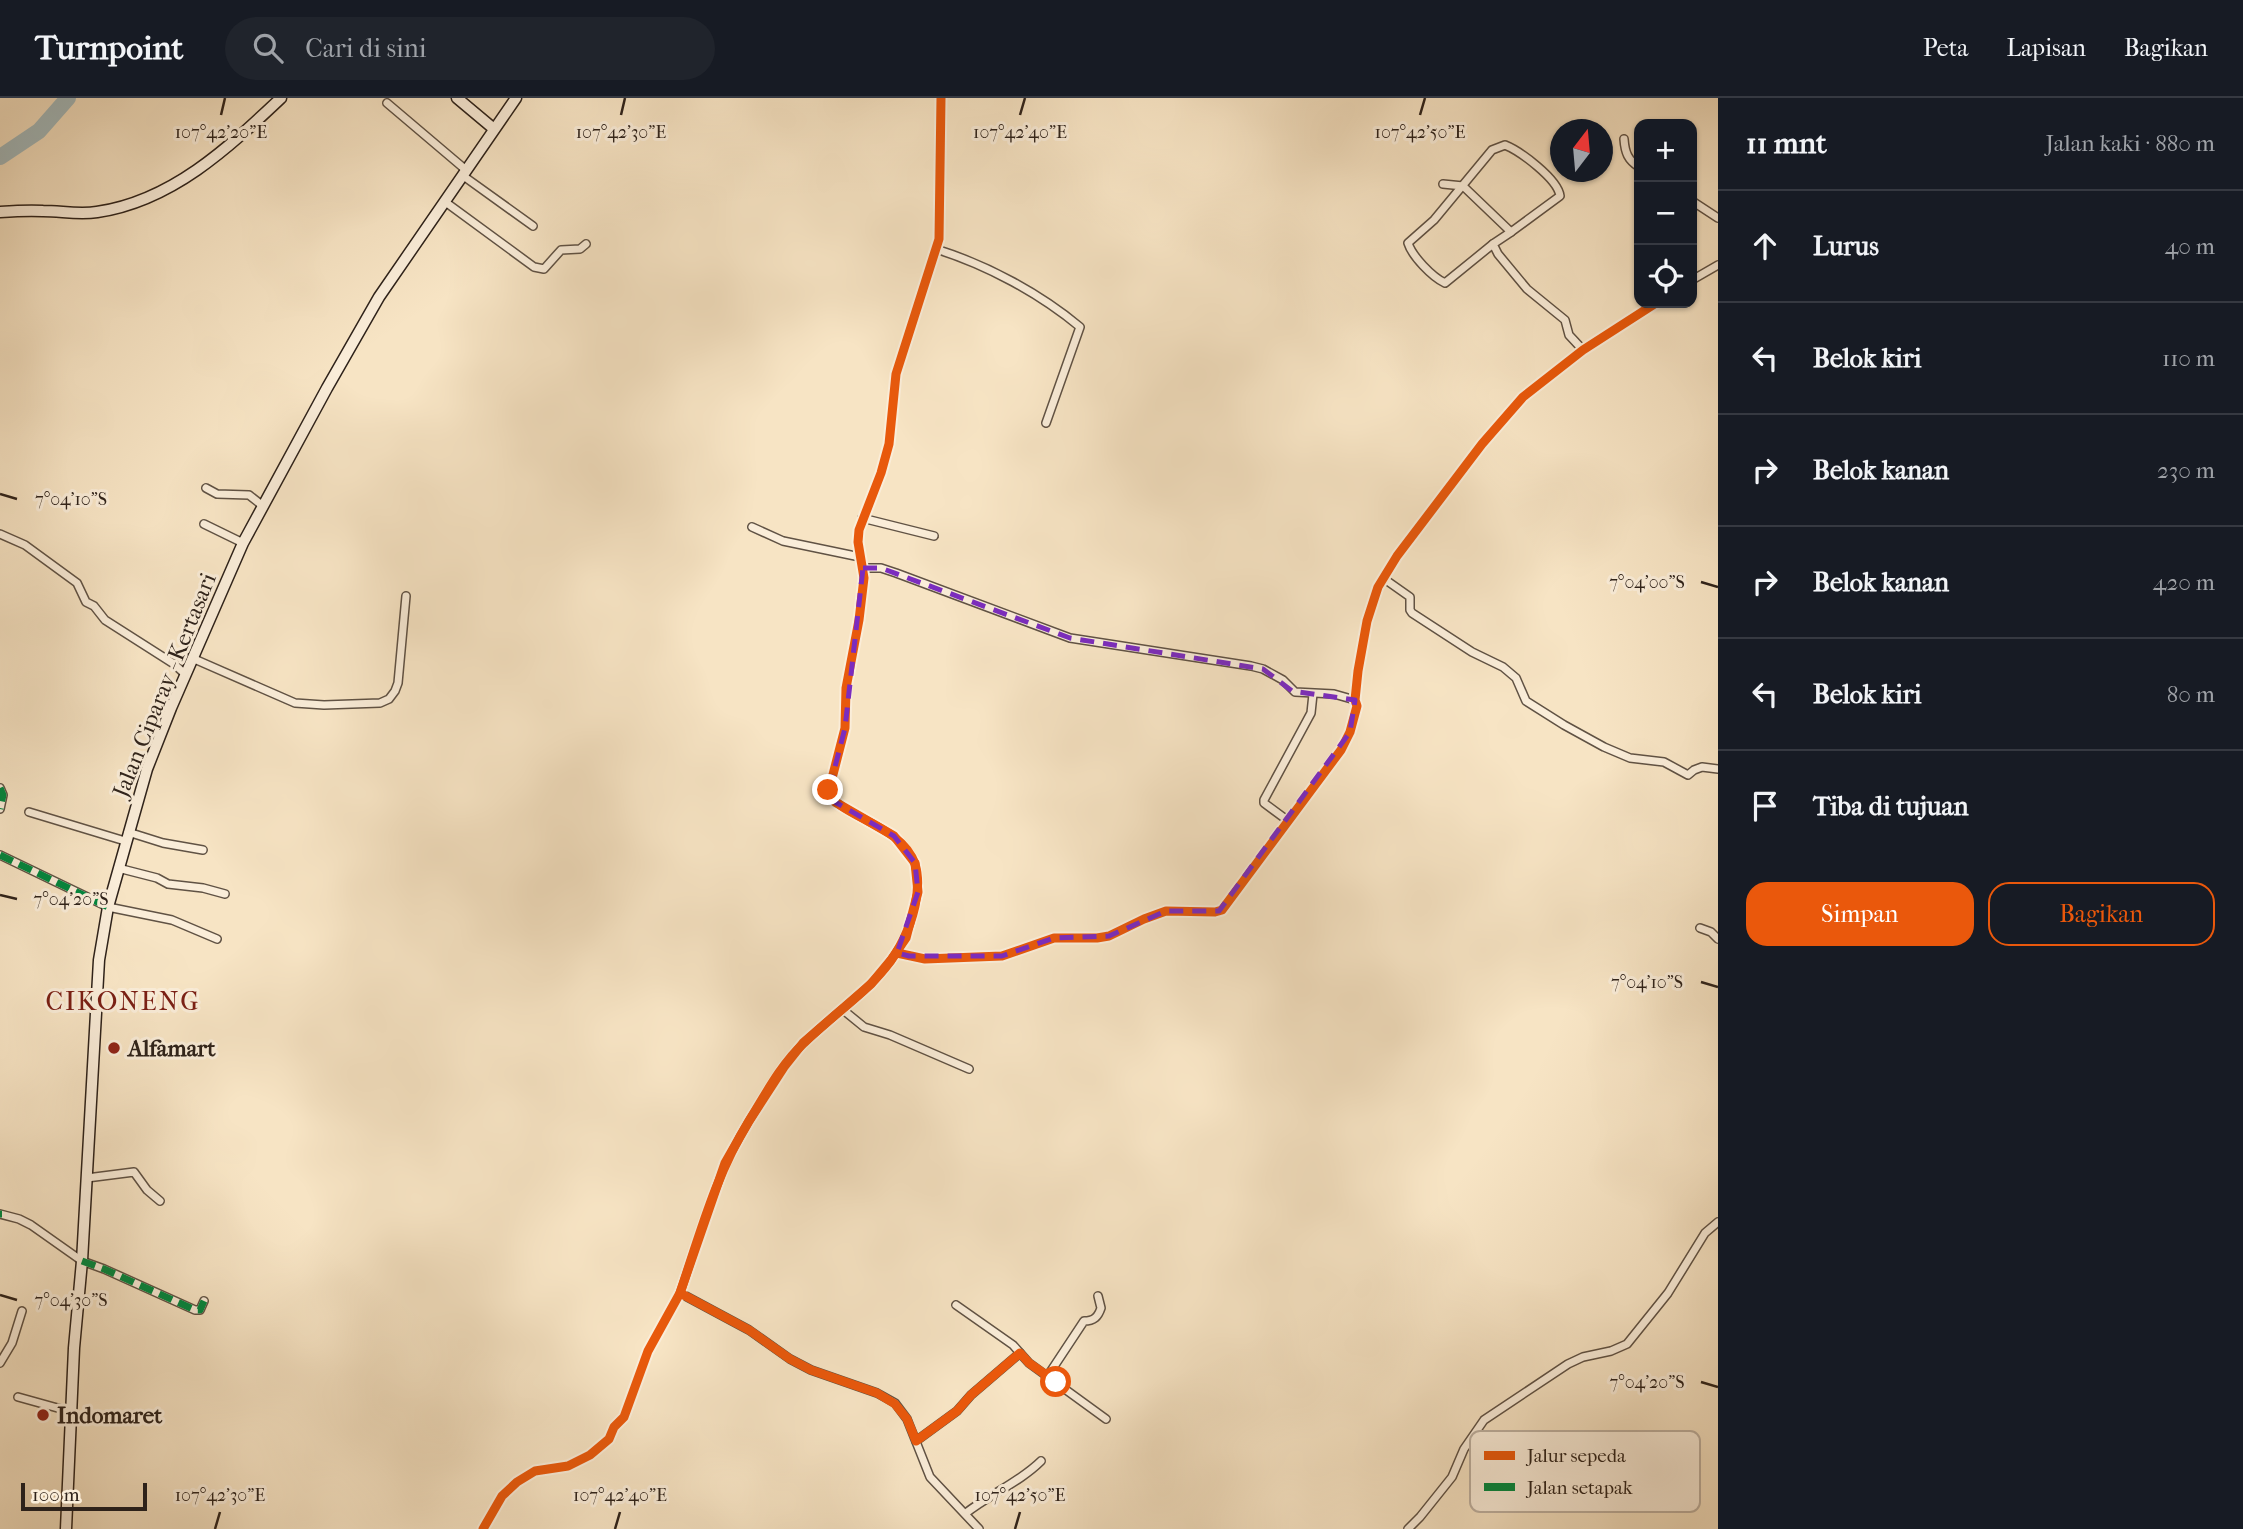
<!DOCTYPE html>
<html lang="id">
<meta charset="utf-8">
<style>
:root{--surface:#171b24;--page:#20242c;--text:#f1f3f6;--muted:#9ea1a6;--line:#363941;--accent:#ea580c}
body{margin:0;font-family:"IM FELL French Canon",serif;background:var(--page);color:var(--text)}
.controls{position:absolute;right:21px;top:21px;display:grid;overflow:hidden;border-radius:14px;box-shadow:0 2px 5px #0004}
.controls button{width:63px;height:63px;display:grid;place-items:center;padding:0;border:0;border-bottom:2px solid var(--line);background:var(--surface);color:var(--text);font:35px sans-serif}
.compass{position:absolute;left:1550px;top:21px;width:63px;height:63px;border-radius:50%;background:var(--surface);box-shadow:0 2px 5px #0004;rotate:16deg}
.scale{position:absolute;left:21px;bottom:18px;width:126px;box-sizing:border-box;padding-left:7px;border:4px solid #2e221a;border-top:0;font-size:19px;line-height:24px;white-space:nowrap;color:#2e221a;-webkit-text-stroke:5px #faedd9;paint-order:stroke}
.stop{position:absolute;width:21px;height:21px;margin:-16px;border:5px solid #ea580c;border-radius:50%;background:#fff}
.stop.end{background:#ea580c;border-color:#fff;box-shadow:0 2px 7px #0008}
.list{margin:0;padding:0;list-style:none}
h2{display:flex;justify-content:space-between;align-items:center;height:91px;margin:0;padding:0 28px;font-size:30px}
h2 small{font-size:23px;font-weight:400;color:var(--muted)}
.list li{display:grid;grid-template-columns:46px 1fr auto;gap:21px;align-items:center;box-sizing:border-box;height:112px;padding:0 28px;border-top:2px solid var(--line)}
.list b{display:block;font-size:26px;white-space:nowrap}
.list em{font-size:23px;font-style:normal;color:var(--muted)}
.actions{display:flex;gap:14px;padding:21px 28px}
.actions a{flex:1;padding:16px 0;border:2px solid var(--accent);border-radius:21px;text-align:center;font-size:24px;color:var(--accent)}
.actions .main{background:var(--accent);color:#fff}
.icon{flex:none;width:38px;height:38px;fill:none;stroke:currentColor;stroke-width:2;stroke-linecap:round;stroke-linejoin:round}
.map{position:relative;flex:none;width:1718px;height:1431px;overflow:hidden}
header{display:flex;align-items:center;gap:42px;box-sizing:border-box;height:98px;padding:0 35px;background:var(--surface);border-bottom:2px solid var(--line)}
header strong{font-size:33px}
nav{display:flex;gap:38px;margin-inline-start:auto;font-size:24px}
.search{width:490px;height:63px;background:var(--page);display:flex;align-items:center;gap:18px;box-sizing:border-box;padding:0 24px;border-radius:38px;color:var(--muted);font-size:26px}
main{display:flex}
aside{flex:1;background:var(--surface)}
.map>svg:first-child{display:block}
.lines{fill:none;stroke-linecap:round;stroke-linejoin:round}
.river{stroke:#a3bbbf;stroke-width:16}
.street-casing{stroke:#605244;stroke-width:10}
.secondary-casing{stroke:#2e221a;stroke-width:13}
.street{stroke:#faedd9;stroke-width:7}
.secondary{stroke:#faedd9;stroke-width:10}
.quiet{stroke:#00873e;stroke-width:7;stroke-dasharray:14 7;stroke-linecap:butt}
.cycleway-casing{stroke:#faedd9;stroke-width:13}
.cycleway{stroke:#e8590c;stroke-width:9}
.route{stroke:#ea580c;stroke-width:9}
.marked{fill:none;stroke:#7b2cbf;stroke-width:5;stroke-dasharray:14 9;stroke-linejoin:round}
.ticks{fill:none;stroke:#2e221a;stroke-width:2.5}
.poi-dot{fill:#8f2418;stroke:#faedd9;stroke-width:2.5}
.labels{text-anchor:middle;stroke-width:6;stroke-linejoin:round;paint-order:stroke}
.street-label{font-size:23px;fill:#2e221a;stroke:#faedd9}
.poi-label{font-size:23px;font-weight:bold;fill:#2e221a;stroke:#faedd9;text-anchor:start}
.quarter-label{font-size:26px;letter-spacing:2px;fill:#7a1f14;stroke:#faedd9}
.key{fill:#faedd9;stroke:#bdb0a0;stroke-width:2}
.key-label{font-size:19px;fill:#2e221a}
.ticks-label{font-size:18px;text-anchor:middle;fill:#2e221a;stroke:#faedd9;stroke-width:6;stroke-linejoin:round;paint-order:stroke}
</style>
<header>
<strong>Turnpoint</strong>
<div class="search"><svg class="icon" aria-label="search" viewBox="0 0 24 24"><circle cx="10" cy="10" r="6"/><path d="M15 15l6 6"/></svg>Cari di sini</div>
<nav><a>Peta</a><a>Lapisan</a><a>Bagikan</a></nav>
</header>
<main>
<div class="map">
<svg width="1718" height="1431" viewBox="0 0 1718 1431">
<rect width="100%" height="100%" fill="#f7e4c4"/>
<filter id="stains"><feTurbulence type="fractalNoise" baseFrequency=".00286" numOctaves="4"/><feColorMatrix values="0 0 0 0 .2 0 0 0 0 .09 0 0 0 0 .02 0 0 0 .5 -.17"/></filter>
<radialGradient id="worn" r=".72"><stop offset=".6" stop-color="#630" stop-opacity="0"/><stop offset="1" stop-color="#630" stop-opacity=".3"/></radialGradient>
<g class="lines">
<polyline class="river" points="0,59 39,33 68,0"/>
<defs>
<g id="street">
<polyline points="387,5 466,72"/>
<path d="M 1624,41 C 1625,55 1628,62 1639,69"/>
<polyline points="462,77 533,128"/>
<polyline points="1443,86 1463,88 1511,134 1493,146 1498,156 1527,191 1565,222 1569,237 1583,252"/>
<polyline points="444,103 534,169 544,171 561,152 580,151 586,146"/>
<polyline points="1692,103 1718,120"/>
<path d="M 1493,146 L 1445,185 C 1432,179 1412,158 1408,145 L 1434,122 L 1492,52 L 1505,47 C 1520,53 1558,81 1560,98 L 1511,134"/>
<path d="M 936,151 C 987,167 1039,195 1080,229 L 1046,325"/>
<polyline points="1692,182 1718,167"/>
<polyline points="206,390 217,396 249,397 263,408"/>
<polyline points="862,420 934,438"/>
<polyline points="204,426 243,445"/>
<polyline points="752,429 783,443 860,459"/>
<polyline points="0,436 25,447 77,485 86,504 94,508 105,522 174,566 185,576"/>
<polyline points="863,470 881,470 896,475 1070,540 1251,568 1263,571 1283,582 1295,594 1334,596 1355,602"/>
<polyline points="1383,480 1410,499 1410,512 1412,515 1472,554 1503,569 1516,580 1526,603 1564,627 1604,649 1630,660 1664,664 1688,677 1694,672 1702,669 1718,671"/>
<polyline points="192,560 295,605 324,607 380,605 389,601 395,593 398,585 406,498"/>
<polyline points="0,690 3,697 0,711"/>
<polyline points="29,714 125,743"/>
<polyline points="1287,722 1264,705 1264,702 1311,615 1313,596"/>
<polyline points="128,734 163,745 203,752"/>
<polyline points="0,757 108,809 172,822 217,841"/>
<polyline points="118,770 157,780 168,786 203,790 225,796"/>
<polyline points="1700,830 1711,834 1718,841"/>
<polyline points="897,855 925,861 1002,858 1054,840 1097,840 1109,838 1144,821 1166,813 1215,814 1222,812 1341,652 1350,634 1357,608 1355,602 1358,573 1367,523 1378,489 1397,458 1482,346 1523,299 1583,252 1656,205"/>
<polyline points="842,911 864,929 890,937 969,971"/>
<polyline points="87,1080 134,1074 147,1092 160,1103"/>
<polyline points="0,1116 19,1121 31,1127 82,1163 104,1171 195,1212 200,1212 204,1203"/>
<polyline points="680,1195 749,1232 790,1261 811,1272 877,1295 895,1305 907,1321 930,1379 979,1431"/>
<polyline points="956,1207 1013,1247 1029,1265 1106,1321"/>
<polyline points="0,1265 12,1245 22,1213"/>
<path d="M 1047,1279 L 1084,1223 C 1094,1223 1098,1219 1101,1210 L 1098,1198"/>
<polyline points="18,1299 72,1314"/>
<polyline points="916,1343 957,1313 971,1297 1020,1255"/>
<path d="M 966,1415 C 990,1396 1020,1384 1041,1363"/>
<polyline points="483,1431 502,1398 517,1384 535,1373 568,1368 590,1357 609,1341 614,1329 624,1319 648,1253 680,1195 725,1065 749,1023 784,969 803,945 871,886 891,862 906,840 918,794 915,765 894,738 835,704 829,692 845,630 846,590 859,522 864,480 858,444 859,432 881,375 889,346 896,276 939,141 941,0"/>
<polyline points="1408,1431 1420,1419 1452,1379 1464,1351 1484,1322 1568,1266 1583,1259 1611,1253 1627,1246 1668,1195 1705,1135 1718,1124"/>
</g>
<g id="secondary">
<polyline points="457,0 494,31"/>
<path d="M 0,114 C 14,113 29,112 43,113 C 61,113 79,117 97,114 C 172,103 228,50 281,0"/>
<polyline points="66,1431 74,1250 82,1163 99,862 108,809 147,671 171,610 243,445 327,290 379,199 516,0"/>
</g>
</defs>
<use href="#street" class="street-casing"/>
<use href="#secondary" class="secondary-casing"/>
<use href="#street" class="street"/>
<use href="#secondary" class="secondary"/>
<g class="quiet">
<polyline points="0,690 3,697 0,711"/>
<polyline points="0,757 108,809"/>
<polyline points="0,1116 2,1116"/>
<polyline points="82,1163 104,1171 195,1212 200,1212 204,1203"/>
</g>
<defs>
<g id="cycleway">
<polyline points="897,855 925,861 1002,858 1054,840 1097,840 1109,838 1144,821 1166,813 1215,814 1222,812 1341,652 1350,634 1357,608 1355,602 1358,573 1367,523 1378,489 1397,458 1482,346 1523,299 1583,252 1656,205"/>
<polyline points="483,1431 502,1398 517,1384 535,1373 568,1368 590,1357 609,1341 614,1329 624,1319 648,1253 680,1195 725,1065 749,1023 784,969 803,945 871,886 891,862 906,840 918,794 915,765 894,738 835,704 829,692 845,630 846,590 859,522 864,480 858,444 859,432 881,375 889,346 896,276 939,141 941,0"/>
</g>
</defs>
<use href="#cycleway" class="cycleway-casing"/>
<use href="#cycleway" class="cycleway"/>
</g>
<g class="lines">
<path class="route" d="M 828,692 C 836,719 901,725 915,766 C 919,779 918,794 915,808 C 899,878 851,899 804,945 C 781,966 765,997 749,1023 C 716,1076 700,1136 680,1195 L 749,1232 L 790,1261 L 811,1272 L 877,1295 L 895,1306 L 907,1321 L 916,1343 L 957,1313 L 971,1297 L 1020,1255 L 1029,1265 L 1056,1284"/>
</g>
<path class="marked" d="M 863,470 L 881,470 L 1070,540 L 1263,571 L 1292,593 L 1355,602 L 1350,634 L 1219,813 L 1166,813 L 1109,838 L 1054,840 L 1002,858 L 909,858 L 897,855 L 918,794 L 915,765 L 894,738 L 835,704 L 829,692 L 845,630 Z"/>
<path class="ticks" d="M 221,17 L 225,0M 621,17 L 625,0M 1020,17 L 1025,0M 1420,17 L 1425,0M 0,396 L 17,401M 1701,484 L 1718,489M 0,797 L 17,801M 1701,884 L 1718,889M 0,1197 L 17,1202M 1701,1284 L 1718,1289M 215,1431 L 220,1414M 615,1431 L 620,1414M 1015,1431 L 1020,1414"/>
<g class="poi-dot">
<circle cx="114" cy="950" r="7"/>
<circle cx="43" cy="1317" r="7"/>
</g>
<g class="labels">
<g class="street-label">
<text transform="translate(164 587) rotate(-68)" y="8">Jalan Ciparay - Kertasari</text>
</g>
<g class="poi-label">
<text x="128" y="958">Alfamart</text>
<text x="57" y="1325">Indomaret</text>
</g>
<g class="quarter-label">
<text x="123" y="912">CIKONENG</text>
</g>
</g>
<rect x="1470" y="1333" width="230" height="81" rx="10" class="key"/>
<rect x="1484" y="1353" width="31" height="9" fill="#e8590c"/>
<rect x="1484" y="1385" width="31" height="8" fill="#00873e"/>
<g class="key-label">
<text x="1527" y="1364">Jalur sepeda</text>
<text x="1527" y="1396">Jalan setapak</text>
</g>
<g class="ticks-label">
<text x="221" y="40">107°42'20"E</text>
<text x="621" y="40">107°42'30"E</text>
<text x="1020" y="40">107°42'40"E</text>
<text x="1420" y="40">107°42'50"E</text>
<text x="71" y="407">7°04'10"S</text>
<text x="1647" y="490">7°04'00"S</text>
<text x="71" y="807">7°04'20"S</text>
<text x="1647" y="890">7°04'10"S</text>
<text x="71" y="1208">7°04'30"S</text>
<text x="1647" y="1290">7°04'20"S</text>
<text x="220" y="1403">107°42'30"E</text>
<text x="620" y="1403">107°42'40"E</text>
<text x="1020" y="1403">107°42'50"E</text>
</g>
<rect width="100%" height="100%" filter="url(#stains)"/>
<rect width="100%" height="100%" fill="url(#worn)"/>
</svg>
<div class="controls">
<button>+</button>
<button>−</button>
<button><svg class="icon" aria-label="locate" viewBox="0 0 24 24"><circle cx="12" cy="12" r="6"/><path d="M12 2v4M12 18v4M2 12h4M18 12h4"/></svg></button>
</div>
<svg class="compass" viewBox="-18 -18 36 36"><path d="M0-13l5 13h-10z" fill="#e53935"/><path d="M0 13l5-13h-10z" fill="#9ea1a6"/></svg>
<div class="scale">100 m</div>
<div class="stop" style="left:1056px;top:1284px"></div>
<div class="stop end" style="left:828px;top:692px"></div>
</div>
<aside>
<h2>11 mnt<small>Jalan kaki · 880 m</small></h2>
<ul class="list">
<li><svg class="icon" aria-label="ahead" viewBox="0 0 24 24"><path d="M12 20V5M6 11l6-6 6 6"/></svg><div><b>Lurus</b></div><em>40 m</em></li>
<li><svg class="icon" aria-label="left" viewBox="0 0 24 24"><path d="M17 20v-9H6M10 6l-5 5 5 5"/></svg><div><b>Belok kiri</b></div><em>110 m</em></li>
<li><svg class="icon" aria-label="right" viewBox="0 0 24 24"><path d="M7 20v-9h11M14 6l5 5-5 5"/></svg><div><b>Belok kanan</b></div><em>230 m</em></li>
<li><svg class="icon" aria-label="right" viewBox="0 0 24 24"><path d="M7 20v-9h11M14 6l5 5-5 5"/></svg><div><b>Belok kanan</b></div><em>420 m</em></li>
<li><svg class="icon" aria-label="left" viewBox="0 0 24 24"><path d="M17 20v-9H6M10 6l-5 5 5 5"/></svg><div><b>Belok kiri</b></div><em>80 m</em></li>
<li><svg class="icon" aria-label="arrive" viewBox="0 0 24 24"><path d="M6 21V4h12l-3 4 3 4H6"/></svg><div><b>Tiba di tujuan</b></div></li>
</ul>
<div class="actions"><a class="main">Simpan</a><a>Bagikan</a></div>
</aside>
</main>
